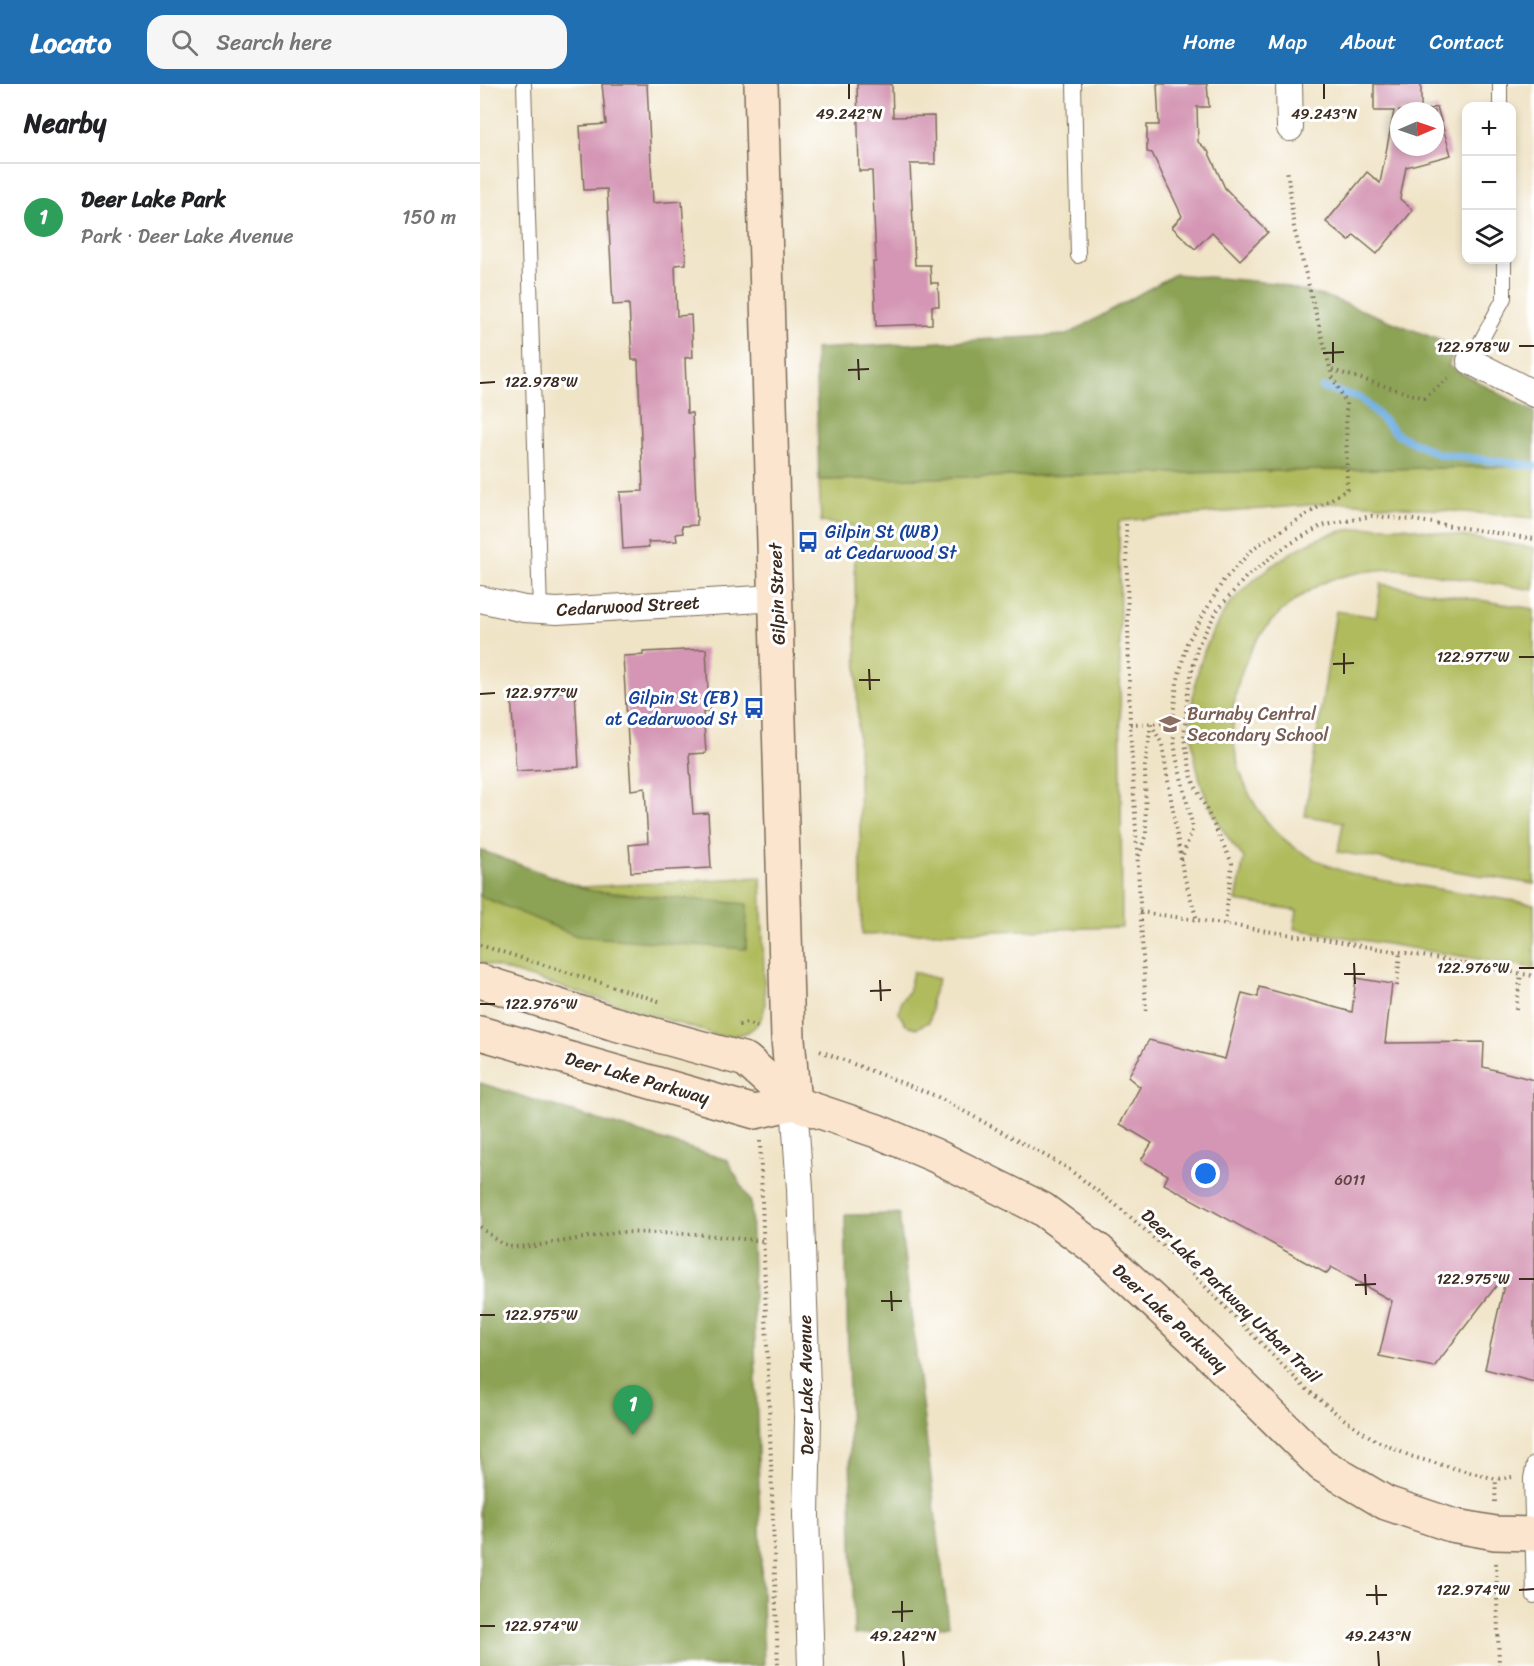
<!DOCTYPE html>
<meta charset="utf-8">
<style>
:root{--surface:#fff;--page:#f6f6f6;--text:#202124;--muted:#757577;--line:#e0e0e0;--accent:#1f6fb2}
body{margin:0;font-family:Sriracha,sans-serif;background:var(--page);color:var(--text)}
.controls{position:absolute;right:18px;top:18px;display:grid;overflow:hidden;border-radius:12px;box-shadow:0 3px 9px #0003}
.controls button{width:54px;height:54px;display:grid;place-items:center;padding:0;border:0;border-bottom:2px solid var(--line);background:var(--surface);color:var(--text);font:30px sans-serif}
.compass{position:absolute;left:910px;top:18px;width:54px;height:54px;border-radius:50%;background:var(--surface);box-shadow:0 3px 9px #0003;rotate:88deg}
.you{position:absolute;left:726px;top:1090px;width:21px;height:21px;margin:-15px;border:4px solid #fff;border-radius:50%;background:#1a73e8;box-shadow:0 0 0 9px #1a73e833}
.badge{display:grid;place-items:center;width:39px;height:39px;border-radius:50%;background:var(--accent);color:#fff;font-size:20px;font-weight:700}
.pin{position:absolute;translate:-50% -50px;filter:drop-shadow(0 2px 3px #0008)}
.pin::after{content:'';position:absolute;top:32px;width:21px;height:18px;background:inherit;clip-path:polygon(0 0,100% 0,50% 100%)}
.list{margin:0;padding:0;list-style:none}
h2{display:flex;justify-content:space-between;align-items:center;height:78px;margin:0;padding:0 24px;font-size:26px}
h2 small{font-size:20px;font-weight:400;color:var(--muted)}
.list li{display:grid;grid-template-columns:39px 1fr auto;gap:18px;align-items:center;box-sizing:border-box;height:108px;padding:0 24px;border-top:2px solid var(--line)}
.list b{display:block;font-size:22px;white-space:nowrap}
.list p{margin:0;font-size:20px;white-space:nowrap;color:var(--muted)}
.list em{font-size:20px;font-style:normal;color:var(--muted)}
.icon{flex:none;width:33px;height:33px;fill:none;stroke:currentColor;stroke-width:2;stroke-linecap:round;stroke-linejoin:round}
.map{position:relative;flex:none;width:1054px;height:1582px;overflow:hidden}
header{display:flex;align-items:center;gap:36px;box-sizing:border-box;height:84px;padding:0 30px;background:var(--accent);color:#fff}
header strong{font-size:28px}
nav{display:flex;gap:33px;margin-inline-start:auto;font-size:21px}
.search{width:420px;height:54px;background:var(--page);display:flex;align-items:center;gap:15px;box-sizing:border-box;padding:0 21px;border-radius:18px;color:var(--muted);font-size:22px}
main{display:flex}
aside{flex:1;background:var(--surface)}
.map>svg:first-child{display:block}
.green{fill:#b0bb5d;stroke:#76723e;stroke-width:1.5}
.forest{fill:#8ca354;stroke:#646639;stroke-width:1.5}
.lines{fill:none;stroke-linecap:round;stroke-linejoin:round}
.stream{stroke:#70afe4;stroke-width:8}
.building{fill:#d496b4}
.lane-casing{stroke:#7a6b59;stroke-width:16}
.street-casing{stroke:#7a6b59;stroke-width:28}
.secondary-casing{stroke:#7a6b59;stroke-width:36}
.path{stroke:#7a6b59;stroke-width:4;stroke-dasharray:1.5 4.5;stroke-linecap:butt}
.lane{stroke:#fff;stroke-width:14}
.street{stroke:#fff;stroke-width:26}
.secondary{stroke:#fbe5cf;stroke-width:33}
.ticks{fill:none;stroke:#3b2a1e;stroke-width:2}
.labels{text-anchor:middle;stroke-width:6;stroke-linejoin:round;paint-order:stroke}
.number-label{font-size:15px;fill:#614544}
.transit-label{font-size:18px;fill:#164399;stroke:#fff;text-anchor:start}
.street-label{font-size:18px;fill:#3b2a1e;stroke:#fff}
.education-label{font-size:18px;fill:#785e54;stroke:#fff;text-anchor:start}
.ticks-label{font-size:15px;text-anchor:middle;fill:#3b2a1e;stroke:#fff;stroke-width:6;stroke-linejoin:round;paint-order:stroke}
</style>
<header>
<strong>Locato</strong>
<div class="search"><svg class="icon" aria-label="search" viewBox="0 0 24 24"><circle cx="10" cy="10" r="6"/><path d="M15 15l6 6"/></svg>Search here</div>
<nav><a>Home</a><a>Map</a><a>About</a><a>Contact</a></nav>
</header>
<main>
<aside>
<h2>Nearby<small></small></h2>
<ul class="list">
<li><span class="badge" style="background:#2e9e5b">1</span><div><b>Deer Lake Park</b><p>Park · Deer Lake Avenue</p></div><em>150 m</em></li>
</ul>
</aside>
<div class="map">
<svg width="1054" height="1582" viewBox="0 0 1054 1582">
<rect width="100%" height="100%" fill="#fff"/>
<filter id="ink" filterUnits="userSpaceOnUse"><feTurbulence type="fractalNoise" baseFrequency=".0167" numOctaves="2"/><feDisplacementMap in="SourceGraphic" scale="12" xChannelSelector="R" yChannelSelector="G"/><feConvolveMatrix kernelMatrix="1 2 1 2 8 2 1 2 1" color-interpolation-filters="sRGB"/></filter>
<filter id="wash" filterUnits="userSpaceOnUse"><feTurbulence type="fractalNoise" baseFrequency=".008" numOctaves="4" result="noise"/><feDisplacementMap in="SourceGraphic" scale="24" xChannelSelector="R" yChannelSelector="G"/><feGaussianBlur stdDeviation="1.35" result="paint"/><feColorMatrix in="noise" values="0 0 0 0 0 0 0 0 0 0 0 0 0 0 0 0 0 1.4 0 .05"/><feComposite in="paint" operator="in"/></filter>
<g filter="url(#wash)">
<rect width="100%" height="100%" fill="#f0e4c7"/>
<g class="green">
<polygon points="1054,382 1054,434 865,418 639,437 642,843 382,851 374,442 341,438 339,396"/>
<path d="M 894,443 L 925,443 L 1054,464 L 1054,506 C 1024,501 994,497 964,492 C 947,489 928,485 910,485 C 892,486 873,489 856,494 C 841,498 825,509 813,518 C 732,577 733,708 817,765 C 857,792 900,796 946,803 C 982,809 1018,814 1054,820 L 1054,884 L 814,845 L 817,826 L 756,817 L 764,774 C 701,704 693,599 749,521 C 760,507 775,495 789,484 C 810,468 836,453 862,447 C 872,445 883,444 894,443 Z"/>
<polygon points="901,500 1054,525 1054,800 858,768 863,738 825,732 856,527 896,533"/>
<path d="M 0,783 L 50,806 L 281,793 L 285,920 C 282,948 260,955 236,951 L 0,878 Z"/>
<polygon points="433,888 459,895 451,916 452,927 449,938 437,944 426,941 419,930 421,917 428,908"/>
</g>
<g class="forest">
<polygon points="695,190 794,199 853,215 977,263 968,282 1054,328 1054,382 339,396 335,265 587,251"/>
<polygon points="0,766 111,807 267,820 266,865 97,852 0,812"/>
<polygon points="0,999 247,1076 271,1119 284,1582 0,1582"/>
<polygon points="419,1130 469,1542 374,1551 365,1131"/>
</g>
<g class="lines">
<polyline class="stream" points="843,304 881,314 918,351 958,370 1054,382"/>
</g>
<g id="blocks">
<g class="building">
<polygon points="122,0 167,0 173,119 202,117 206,180 195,181 197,232 211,231 213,273 205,274 207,329 212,329 217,441 202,442 203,449 196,450 197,457 168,458 169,463 143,465 140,408 163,407 158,276 152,276 149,220 133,221 127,105 104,106 100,42 126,40"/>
<polygon points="377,0 412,0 413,33 454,32 455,80 430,80 435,181 450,181 451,199 458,199 459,222 452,222 452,240 396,242 393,178 396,178 392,87 379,87"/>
<polygon points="677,0 727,0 729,23 717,23 718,58 728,67 745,104 788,148 760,176 732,148 715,165 692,143 702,132 672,69 667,68 667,41 679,41"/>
<polygon points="894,0 941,0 941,27 919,27 919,63 955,63 955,27 943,27 957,23 971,71 926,83 920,115 933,126 897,170 874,151 869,157 846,138 887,88 900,99 914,27 894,27"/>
<polygon points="226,565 229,628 223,628 226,669 209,670 213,730 228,729 231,784 151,788 149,761 168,759 165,704 151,706 143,572 163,571 163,568"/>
<polygon points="95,607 99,683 36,687 31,611"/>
<polygon points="876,894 912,900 905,959 1004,958 1003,983 1054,996 1054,1298 1005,1285 1027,1188 954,1283 899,1272 912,1217 851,1183 847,1190 684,1100 688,1091 661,1076 672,1059 640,1040 660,1003 648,993 669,956 745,975 762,909 778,913 779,903 872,928"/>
</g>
</g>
</g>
<g filter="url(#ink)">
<use href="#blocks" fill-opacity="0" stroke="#7a6b59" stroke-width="1.5"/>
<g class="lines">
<defs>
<g id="lane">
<polyline points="44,0 60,527"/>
<polyline points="594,0 598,172"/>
<polyline points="1020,0 1020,22"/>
<polyline points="990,277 1024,214 1024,176"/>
<polyline points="1054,1380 1051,1394 1054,1512"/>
</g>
<g id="street">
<polyline points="809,0 810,44"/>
<polyline points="990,277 1054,310"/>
<polyline points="0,515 44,525 77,527 297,514"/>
<polyline points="314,1019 320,1105 328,1333 326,1431 331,1582"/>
</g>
<g id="secondary">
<polyline points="281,0 308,955 314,1019"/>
<polyline points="0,897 132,939 266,976 314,1019 397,1047 454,1071 562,1125 619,1167 712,1253 842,1381 906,1419 971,1441 1015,1449 1054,1450"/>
<polyline points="0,949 275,1028 314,1019"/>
</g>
</defs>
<use href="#lane" class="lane-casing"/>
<use href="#street" class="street-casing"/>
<use href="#secondary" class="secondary-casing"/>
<g class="path">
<polyline points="852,286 944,314 970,293"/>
<polyline points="646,440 650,640 666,927"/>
<polyline points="650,640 692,639"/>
<polyline points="671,640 682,660 703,788 717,836 920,868 1054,892"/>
<polyline points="659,772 666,750 665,682 671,640"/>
<polyline points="701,776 713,744 696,672 692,639 697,599 707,559 743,497 775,463 867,405 866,319 852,292 814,144 807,84"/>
<polyline points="660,828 717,836"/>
<polyline points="745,840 752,779 712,695 704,654 708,605 718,561 738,525 766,493 806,462 841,442 892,432 934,436 1054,455"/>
<polyline points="0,861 182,918"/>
<polyline points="917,902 920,868"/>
<polyline points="1036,925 1041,890"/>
<polyline points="259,941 267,939 277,943"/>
<polyline points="340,967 456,1012 586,1083 641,1125 699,1176 824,1303 861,1333 895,1356 930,1372 973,1384 1016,1395 1032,1393"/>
<polyline points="280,1057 298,1582"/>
<polyline points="0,1143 21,1159 32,1163 54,1162 140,1148 215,1150 282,1157"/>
<polyline points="1015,1418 1016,1395"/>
<polyline points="1016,1479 1019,1582"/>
</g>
<use href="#lane" class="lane"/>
<use href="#street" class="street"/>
<use href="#secondary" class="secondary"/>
</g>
</g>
<path class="ticks" d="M 369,0 L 369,15M 844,0 L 844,15M 853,258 L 853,279M 1039,262 L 1054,262M 843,269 L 864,268M 378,275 L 379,296M 368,286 L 389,285M 0,299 L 15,298M 864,569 L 864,590M 1039,573 L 1054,573M 853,580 L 874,579M 389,585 L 390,606M 379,596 L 400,596M 0,610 L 15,609M 874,879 L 875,900M 1039,884 L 1054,884M 864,890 L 885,890M 400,896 L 401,917M 390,907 L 411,906M 0,920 L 15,920M 885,1190 L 886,1211M 1039,1195 L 1054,1195M 875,1201 L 896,1200M 411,1207 L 412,1227M 401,1217 L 422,1217M 0,1231 L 15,1231M 896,1501 L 897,1521M 1039,1506 L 1054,1505M 886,1511 L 907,1511M 422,1517 L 422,1538M 412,1528 L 433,1527M 0,1542 L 15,1542M 423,1567 L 424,1582M 898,1567 L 899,1582"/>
<defs>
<symbol id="bus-bare" viewBox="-9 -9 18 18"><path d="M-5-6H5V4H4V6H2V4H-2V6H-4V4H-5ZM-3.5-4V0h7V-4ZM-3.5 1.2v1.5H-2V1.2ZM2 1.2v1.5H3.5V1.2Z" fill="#1a4fb4" stroke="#fff" stroke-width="2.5" paint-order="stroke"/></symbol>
<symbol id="school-bare" viewBox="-9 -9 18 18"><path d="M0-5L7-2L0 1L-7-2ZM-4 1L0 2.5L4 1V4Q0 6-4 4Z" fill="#8d6e63" stroke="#fff" stroke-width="2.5" paint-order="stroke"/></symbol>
</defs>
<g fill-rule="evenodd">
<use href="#bus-bare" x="313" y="443" width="30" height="30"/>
<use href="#bus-bare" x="259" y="609" width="30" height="30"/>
<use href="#school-bare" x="675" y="625" width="30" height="30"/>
</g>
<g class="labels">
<g class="number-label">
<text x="870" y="1101">6011</text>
</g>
<g class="transit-label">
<text x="345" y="454">Gilpin St (WB)<tspan x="345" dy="21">at Cedarwood St</tspan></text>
<text x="257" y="620" text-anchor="end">Gilpin St (EB)<tspan x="257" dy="21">at Cedarwood St</tspan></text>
</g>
<g class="street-label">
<text transform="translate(297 510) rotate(-92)" y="6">Gilpin Street</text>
<text transform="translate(148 522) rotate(-3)" y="6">Cedarwood Street</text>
<text transform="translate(157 994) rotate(16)" y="6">Deer Lake Parkway</text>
<text transform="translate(751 1212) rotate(44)" y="6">Deer Lake Parkway Urban Trail</text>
<text transform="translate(690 1234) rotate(43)" y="6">Deer Lake Parkway</text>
<text transform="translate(326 1301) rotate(-91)" y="6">Deer Lake Avenue</text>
</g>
<g class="education-label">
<text x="707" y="636">Burnaby Central<tspan x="707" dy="21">Secondary School</tspan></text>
</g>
</g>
<g class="ticks-label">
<text x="369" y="35">49.242°N</text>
<text x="844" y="35">49.243°N</text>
<text x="993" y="268">122.978°W</text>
<text x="61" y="303">122.978°W</text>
<text x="993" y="578">122.977°W</text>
<text x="61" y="614">122.977°W</text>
<text x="993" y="889">122.976°W</text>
<text x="61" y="925">122.976°W</text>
<text x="993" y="1200">122.975°W</text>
<text x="61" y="1236">122.975°W</text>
<text x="993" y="1511">122.974°W</text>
<text x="61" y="1547">122.974°W</text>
<text x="423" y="1557">49.242°N</text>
<text x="898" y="1557">49.243°N</text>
</g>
</svg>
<div class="controls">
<button>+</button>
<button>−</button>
<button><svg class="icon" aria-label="layers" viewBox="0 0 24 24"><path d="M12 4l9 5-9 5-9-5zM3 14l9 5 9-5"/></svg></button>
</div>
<svg class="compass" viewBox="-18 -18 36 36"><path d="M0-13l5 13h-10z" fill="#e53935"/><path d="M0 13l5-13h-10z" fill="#757577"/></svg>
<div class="you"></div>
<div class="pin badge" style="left:153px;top:1351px;background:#2e9e5b">1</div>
</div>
</main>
